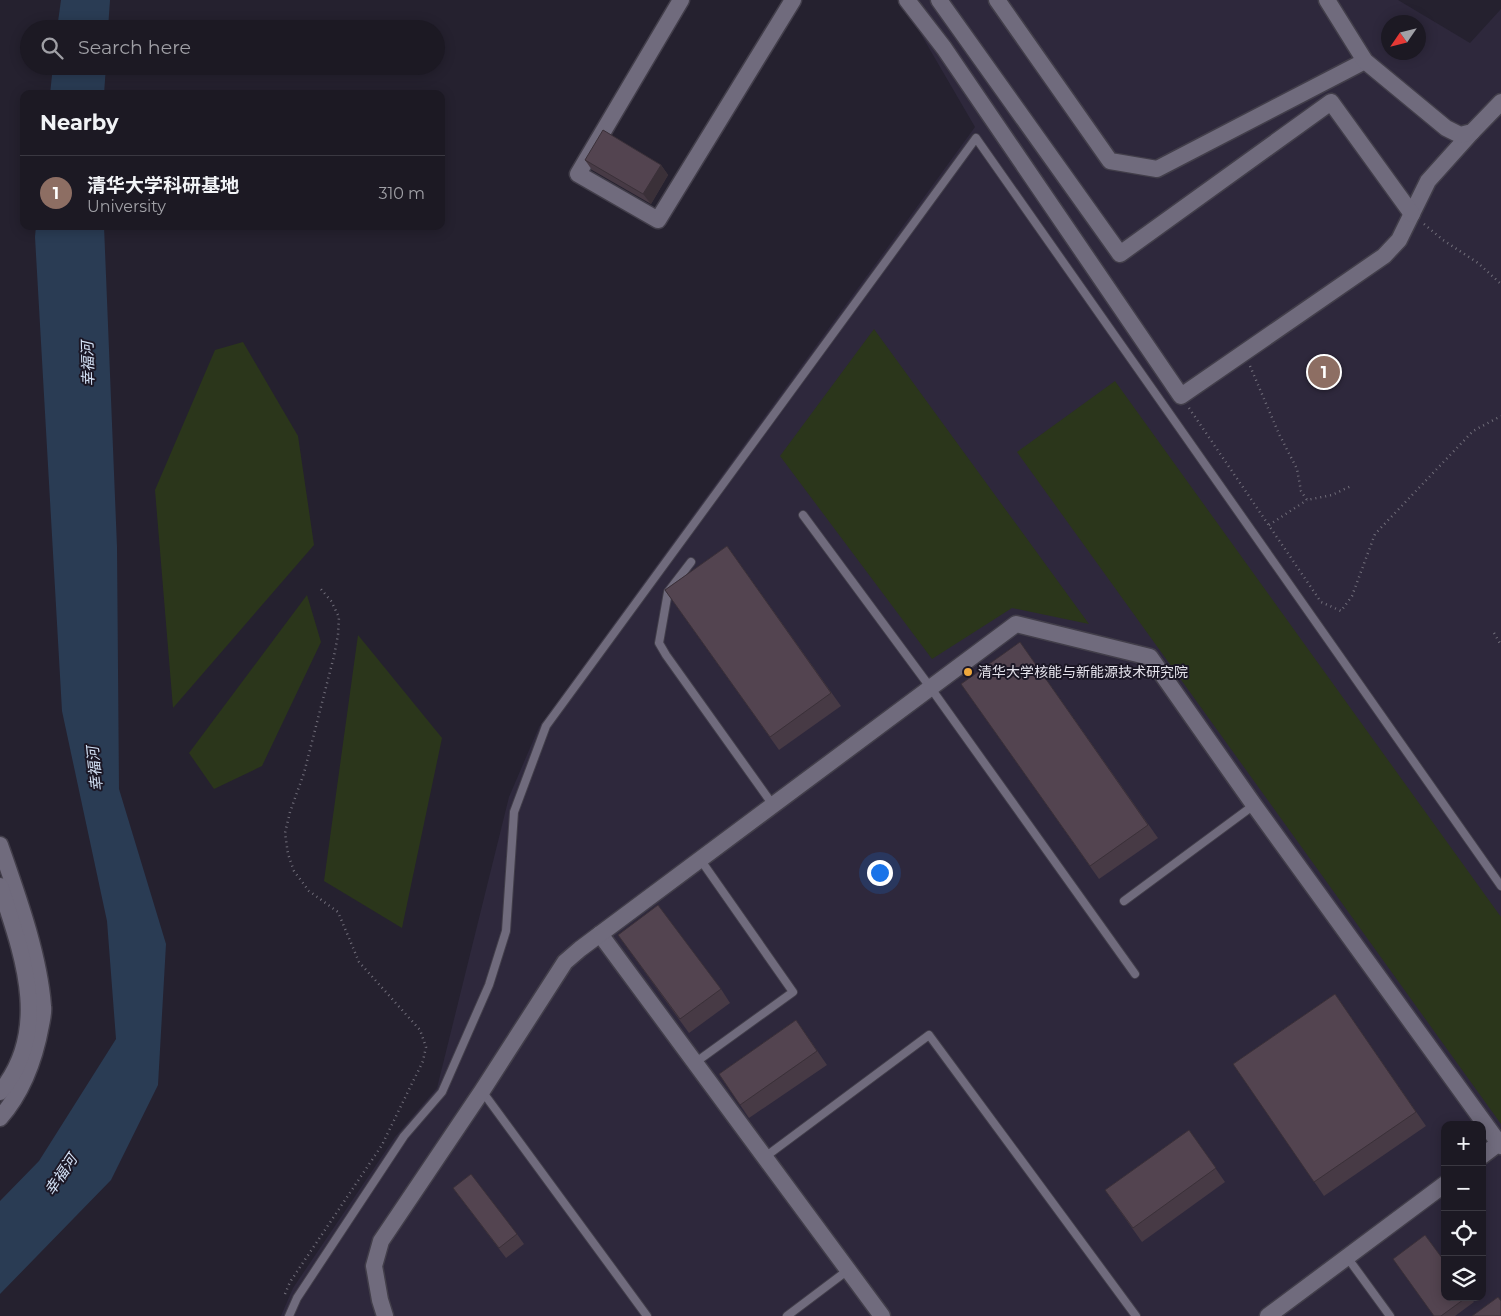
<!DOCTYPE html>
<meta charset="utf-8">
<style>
:root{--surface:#1c1923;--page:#25222b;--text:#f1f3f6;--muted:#a0a0a6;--line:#3a3841;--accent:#8c9099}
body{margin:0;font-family:Montserrat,"Noto Sans SC",sans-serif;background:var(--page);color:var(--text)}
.controls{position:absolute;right:15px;bottom:15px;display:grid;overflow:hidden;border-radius:10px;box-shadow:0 2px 12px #0003}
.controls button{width:45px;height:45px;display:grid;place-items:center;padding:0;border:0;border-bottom:1px solid var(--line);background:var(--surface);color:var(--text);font:25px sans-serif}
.compass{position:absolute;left:1381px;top:15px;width:45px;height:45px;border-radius:50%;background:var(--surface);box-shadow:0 2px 12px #0003;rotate:235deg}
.you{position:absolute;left:879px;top:872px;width:18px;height:18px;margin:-12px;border:4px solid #fff;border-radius:50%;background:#1a73e8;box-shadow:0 0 0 8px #1a73e833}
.badge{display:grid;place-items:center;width:32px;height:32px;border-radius:50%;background:var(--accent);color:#fff;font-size:16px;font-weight:700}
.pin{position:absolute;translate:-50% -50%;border:2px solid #fff;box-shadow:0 1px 5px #0006}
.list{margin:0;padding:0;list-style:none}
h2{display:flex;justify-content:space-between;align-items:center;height:65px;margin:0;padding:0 20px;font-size:21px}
h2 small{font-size:16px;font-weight:400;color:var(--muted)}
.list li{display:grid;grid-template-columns:32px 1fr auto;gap:15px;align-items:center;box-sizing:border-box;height:75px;padding:0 20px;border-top:1px solid var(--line)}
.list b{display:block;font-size:19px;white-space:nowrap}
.list p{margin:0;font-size:16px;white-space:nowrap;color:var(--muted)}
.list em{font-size:16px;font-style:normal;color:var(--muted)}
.icon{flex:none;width:28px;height:28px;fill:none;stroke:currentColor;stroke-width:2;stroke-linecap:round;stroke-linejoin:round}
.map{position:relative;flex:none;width:1501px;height:1316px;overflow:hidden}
.search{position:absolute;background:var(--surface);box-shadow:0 2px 12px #0003;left:20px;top:20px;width:425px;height:55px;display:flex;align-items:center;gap:12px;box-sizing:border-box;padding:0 18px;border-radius:28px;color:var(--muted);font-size:19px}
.panel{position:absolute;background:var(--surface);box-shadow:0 2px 12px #0003;left:20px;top:90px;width:425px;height:140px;border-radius:10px}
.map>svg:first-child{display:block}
.built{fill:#2e283c;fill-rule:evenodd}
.green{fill:#2b361b}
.water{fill:#2a3c54}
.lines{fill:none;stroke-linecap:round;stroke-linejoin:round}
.service-casing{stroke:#423e4a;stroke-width:10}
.minor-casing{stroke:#423e4a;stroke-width:19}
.path{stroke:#716e7a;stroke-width:2.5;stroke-dasharray:1 4;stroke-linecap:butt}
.service{stroke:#706b7d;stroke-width:8}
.minor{stroke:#706b7d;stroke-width:16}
.wall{fill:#473a45}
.shaded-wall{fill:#3a3038}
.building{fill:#534450;stroke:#3a3038}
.poi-dot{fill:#eea73c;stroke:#1b1725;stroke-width:2}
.labels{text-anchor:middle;stroke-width:4;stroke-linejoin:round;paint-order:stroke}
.poi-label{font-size:14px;fill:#e5e3ec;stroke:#1b1725;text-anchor:start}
.water-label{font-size:15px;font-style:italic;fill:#d5e3f7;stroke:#1b1725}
</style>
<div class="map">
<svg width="1501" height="1316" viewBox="0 0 1501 1316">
<rect width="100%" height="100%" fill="#25212f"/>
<path class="built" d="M 901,0 L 1398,0 L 1470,43 L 1501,9 L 1501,1316 L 281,1316 L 293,1288 L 395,1137 L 437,1088 L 509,797 L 539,727 L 975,127 ZM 1388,22 L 1418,22 L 1418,52 L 1388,52 ZM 1445,1125 L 1482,1125 L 1482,1297 L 1445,1297 Z"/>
<g class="green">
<polygon points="874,329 1089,624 1012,608 932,659 780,456"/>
<polygon points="243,342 298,436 314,545 173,708 155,490 215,350"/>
<polygon points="1115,381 1501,917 1501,1124 1017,452"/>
<polygon points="307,595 321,642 262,766 214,789 189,753"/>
<polygon points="358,635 442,738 402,928 324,881"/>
</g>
<g class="water">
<polygon points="61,0 110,0 108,29 57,29"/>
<polygon points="53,66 106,66 104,94 50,94"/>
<polygon points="36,226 104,226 117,547 119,789 166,944 158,1085 111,1180 0,1294 0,1201 39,1161 116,1039 107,921 62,711 35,237"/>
</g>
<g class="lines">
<defs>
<g id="service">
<polyline points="803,515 930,687 1135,974"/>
<polyline points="691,562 668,592 659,643 666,655 773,805"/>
<polyline points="1124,901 1254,805"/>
<polyline points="696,1062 793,992 700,859"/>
<polyline points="482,1091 647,1316"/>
<polyline points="765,1157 929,1035 1136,1316"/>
<polyline points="1347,1257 1390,1316"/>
<polyline points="289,1316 297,1298 404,1136 442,1092 489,985 506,931 514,812 546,726 976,138 1501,886"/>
<polyline points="787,1316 848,1270"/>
</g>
<g id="minor">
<polyline points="681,0 578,174 658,220 793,0"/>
<polyline points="907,0 944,48 1181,396 1384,256 1399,240 1428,181 1472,132"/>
<polyline points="939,0 1120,254 1331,102 1412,214"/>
<polyline points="997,0 1110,161 1157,169 1365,61"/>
<polyline points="1327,0 1365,61 1446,128 1460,135 1472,132 1501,102"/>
<path d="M 0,845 C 17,894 39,954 43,1006 C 44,1012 42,1019 41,1025 C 35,1058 22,1093 0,1118"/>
<path d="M 0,886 C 22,953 52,1030 0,1092"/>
<polyline points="600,934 882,1316"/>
<polyline points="1482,1156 1499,1143"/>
<polyline points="385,1316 380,1300 374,1266 381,1241 482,1091 565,962 580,949 1016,624 1150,657 1254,805 1501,1146"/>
<polyline points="1268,1316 1445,1184"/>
</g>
</defs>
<use href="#service" class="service-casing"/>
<use href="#minor" class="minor-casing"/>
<g class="path">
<polyline points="1424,224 1443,240 1478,263 1501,284"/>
<polyline points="1250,366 1279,434 1297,469 1301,491 1307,500 1332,495 1351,486"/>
<polyline points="1189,408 1321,602 1341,611 1352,596 1375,534 1473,431 1501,416"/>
<polyline points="1269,525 1307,500"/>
<polyline points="1494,633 1501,645"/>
<polyline points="285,1294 290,1282 382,1145 423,1061 426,1047 420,1030 359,962 338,912 309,891 294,871 288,854 285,833 290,812 304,773 334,656 338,635 339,617 331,601 320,588"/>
</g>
<use href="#service" class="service"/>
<use href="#minor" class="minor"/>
</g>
<g class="wall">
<polygon points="585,160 661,165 668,175 651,204 592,170"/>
<polygon points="727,546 841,706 779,750 665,590"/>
<polygon points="1020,642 1158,838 1099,879 961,684"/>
<polygon points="618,935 721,989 730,1003 689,1033"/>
<polygon points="1335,994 1426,1126 1324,1196 1233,1064"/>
<polygon points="796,1020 827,1065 749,1118 719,1074"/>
<polygon points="1189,1130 1225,1182 1142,1242 1105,1190"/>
<polygon points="453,1188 517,1234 524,1244 506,1258"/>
<polygon points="1445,1297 1470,1297 1474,1302 1455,1316 1434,1316"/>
</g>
<polygon class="shaded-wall" points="661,165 668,175 651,204 643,194"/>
<g class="building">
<polygon points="603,130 661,165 643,194 585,160"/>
<polygon points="727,546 831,693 770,737 665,590"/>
<polygon points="1020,642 1148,825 1090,866 961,684"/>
<polygon points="658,905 721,989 680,1019 618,935"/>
<polygon points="1335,994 1416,1112 1314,1182 1233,1064"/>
<polygon points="796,1020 817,1051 740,1105 719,1074"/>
<polygon points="1189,1130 1216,1168 1133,1228 1105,1190"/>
<polygon points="471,1174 517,1234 499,1248 453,1188"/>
<polygon points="1425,1235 1445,1262 1445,1297 1467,1297 1441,1316 1434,1316 1393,1259"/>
<polygon points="1498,1297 1501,1301 1501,1316 1472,1316"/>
</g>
<circle class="poi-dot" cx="968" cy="672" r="5"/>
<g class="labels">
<g class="poi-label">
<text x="978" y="677">清华大学核能与新能源技术研究院</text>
</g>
<g class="water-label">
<text transform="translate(88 364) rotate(-91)" y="5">幸福河</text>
<text transform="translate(95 769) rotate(-96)" y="5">幸福河</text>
<text transform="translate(61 1175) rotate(-56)" y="5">幸福河</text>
</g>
</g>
</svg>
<div class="controls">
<button>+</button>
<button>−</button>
<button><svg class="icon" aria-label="locate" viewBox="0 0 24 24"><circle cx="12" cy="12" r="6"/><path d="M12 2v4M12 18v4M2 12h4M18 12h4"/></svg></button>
<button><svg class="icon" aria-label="layers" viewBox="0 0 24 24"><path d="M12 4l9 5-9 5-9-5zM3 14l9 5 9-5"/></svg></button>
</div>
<svg class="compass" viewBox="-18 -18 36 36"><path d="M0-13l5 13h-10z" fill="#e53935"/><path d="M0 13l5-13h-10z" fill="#a0a0a6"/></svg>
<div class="you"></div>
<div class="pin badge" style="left:1324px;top:372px;background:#8d6e63">1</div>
<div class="search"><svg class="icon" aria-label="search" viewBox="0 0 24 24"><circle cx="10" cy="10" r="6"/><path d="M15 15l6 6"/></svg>Search here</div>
<section class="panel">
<h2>Nearby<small></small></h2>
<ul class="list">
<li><span class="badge" style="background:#8d6e63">1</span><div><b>清华大学科研基地</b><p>University</p></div><em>310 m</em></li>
</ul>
</section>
</div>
